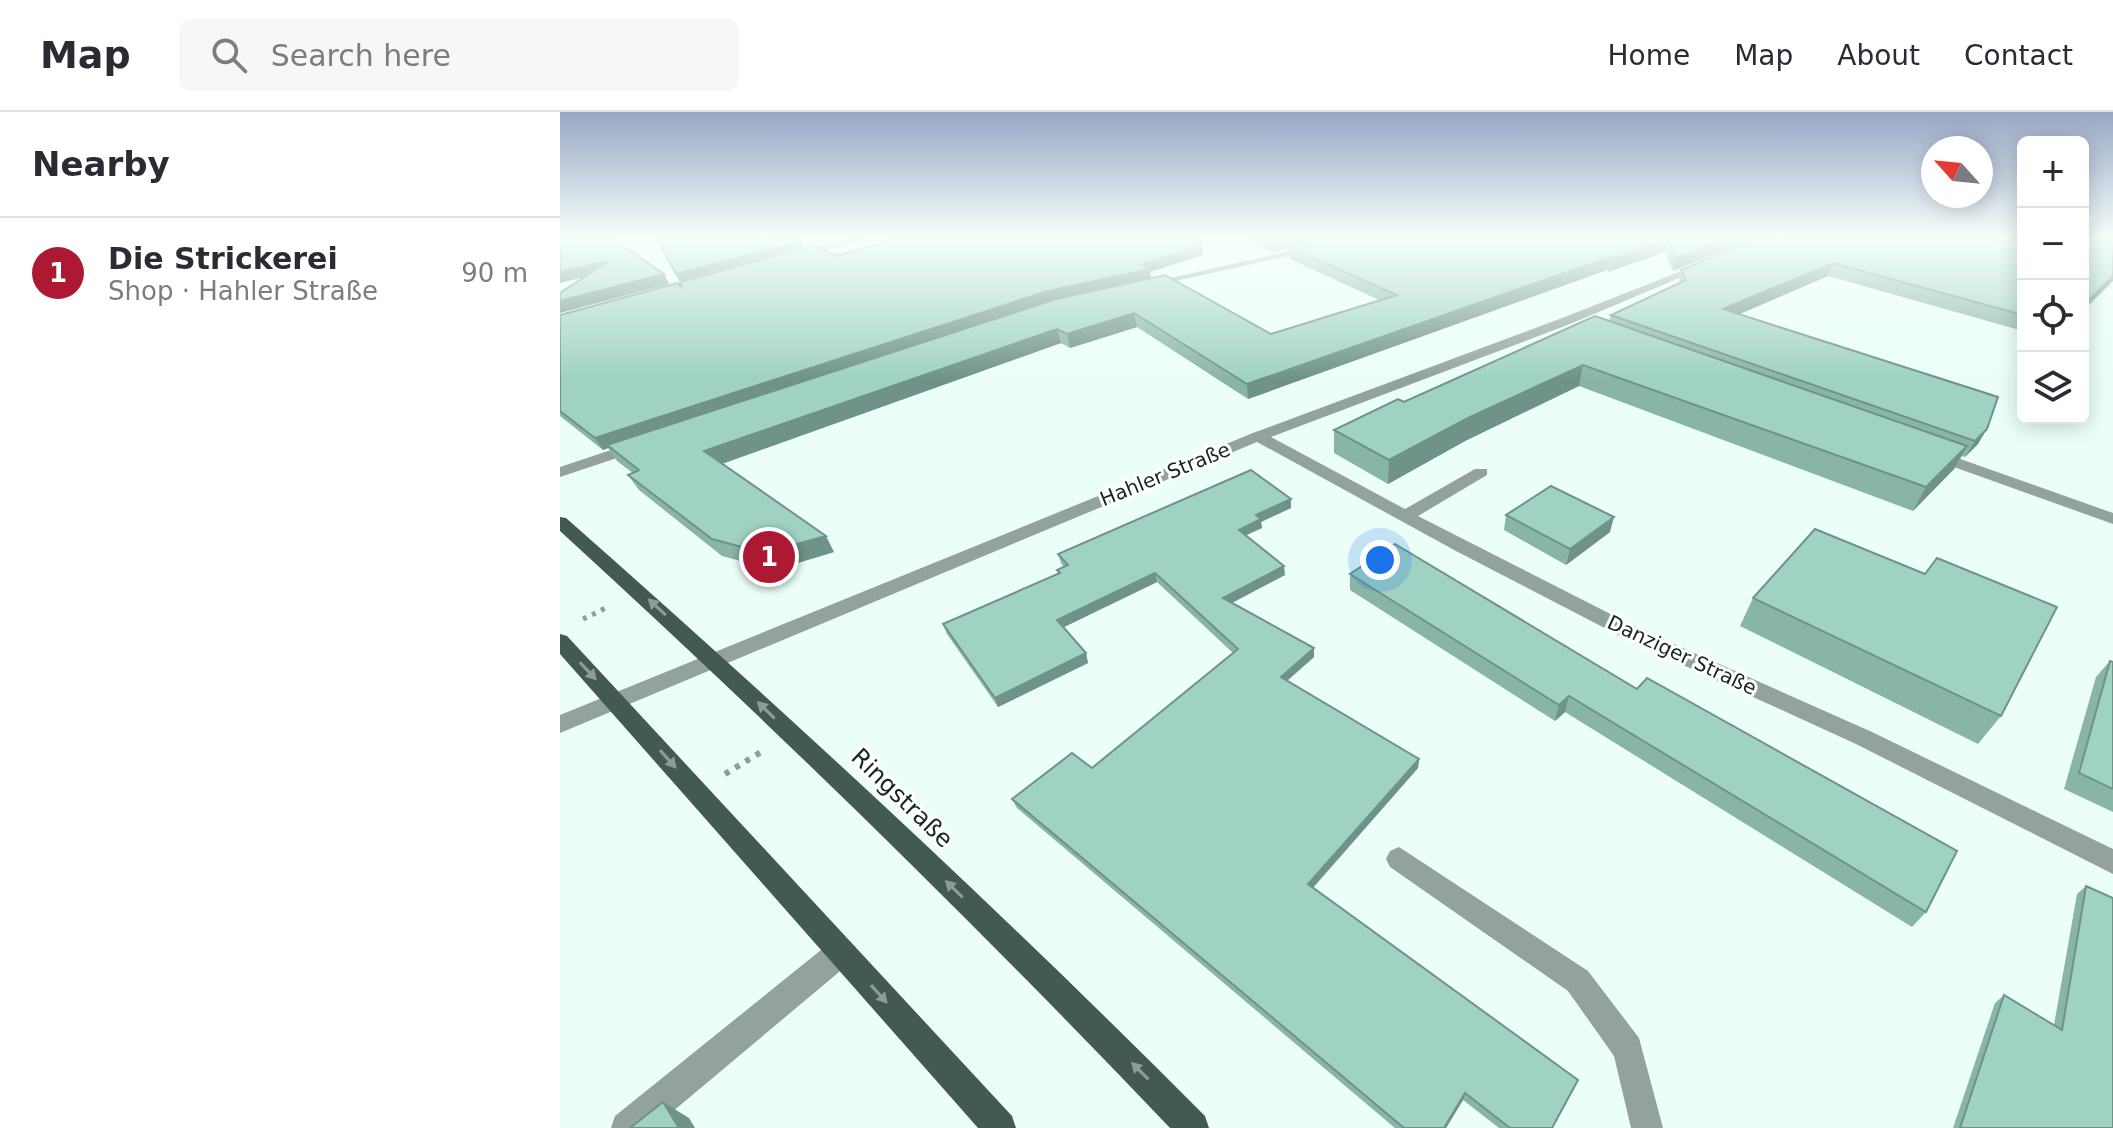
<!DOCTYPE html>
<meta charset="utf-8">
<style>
:root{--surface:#fff;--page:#f7f7f7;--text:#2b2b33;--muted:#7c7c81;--line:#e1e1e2;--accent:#ad1832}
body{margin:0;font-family:"DejaVu Sans",sans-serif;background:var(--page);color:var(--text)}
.controls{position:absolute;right:24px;top:24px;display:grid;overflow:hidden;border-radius:12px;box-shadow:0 4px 20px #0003}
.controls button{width:72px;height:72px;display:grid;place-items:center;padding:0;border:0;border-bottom:2px solid var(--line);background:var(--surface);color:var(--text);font:40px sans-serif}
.compass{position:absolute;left:1361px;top:24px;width:72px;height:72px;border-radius:50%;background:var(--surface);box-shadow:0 4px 20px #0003;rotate:297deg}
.you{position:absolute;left:820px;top:448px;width:28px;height:28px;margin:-20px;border:6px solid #fff;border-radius:50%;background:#1a73e8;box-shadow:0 0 0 12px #1a73e833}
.badge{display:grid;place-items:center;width:52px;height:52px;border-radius:50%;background:var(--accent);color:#fff;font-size:26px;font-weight:700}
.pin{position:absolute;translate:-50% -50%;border:4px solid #fff;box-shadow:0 2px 8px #0006}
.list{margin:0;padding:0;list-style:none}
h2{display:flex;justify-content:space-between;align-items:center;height:104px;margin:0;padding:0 32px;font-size:34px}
h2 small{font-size:26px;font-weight:400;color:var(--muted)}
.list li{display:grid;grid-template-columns:52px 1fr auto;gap:24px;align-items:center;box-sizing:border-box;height:112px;padding:0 32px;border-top:2px solid var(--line)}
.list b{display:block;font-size:30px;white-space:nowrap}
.list p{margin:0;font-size:26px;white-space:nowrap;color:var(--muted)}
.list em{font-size:26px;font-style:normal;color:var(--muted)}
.icon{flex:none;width:44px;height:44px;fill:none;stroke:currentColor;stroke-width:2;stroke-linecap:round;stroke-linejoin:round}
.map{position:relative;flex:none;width:1553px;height:1016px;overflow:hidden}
header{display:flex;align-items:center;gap:48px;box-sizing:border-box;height:112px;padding:0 40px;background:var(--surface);border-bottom:2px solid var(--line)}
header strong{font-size:38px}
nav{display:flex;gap:44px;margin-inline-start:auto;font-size:28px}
.search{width:560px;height:72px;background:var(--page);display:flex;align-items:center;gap:20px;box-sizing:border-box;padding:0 28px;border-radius:12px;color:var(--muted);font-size:30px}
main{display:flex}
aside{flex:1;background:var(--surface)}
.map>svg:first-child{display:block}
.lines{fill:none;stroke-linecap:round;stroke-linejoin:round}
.path-far1{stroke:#8e9f99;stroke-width:5;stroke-dasharray:4 6;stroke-linecap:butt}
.path{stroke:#8e9f99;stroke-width:6;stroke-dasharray:5 7;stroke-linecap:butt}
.minor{fill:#94a29d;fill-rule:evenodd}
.major{fill:#425a52;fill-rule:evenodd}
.wall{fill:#89b5a7}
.shaded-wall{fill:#6f9388}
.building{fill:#9fd2c2;stroke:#6f9388;stroke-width:2}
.oneway{fill:#8e9c97}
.labels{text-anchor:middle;stroke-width:6;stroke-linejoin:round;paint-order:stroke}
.street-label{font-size:20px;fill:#182420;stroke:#fff}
.near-street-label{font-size:24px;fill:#182420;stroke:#fff}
</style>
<header>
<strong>Map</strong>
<div class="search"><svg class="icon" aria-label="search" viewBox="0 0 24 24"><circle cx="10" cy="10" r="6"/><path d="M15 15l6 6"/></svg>Search here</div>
<nav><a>Home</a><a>Map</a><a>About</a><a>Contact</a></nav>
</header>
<main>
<aside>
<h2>Nearby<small></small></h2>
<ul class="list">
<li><span class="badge">1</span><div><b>Die Strickerei</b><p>Shop · Hahler Straße</p></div><em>90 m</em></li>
</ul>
</aside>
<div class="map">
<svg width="1553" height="1016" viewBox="0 0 1553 1016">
<rect width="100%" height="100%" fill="#ebfff8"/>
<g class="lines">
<polyline class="path-far1" points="23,507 50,494"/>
<polyline class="path" points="165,662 201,640"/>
<g class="minor">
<polygon points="294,125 311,125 236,147 231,144"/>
<polygon points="794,125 813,125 589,175 583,172"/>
<polygon points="1139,152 1148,154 1010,212 711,325 845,397 915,357 927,357 927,363 858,404 1078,516 1312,620 1553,737 1553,762 1296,632 1064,526 896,439 697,330 0,621 0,603 693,321 1002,206"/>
<polygon points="78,329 86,334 84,337 0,365 0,355"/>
<polygon points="1372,337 1553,401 1553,412 1366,345 1364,342"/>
<polygon points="839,735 1028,859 1079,926 1103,1016 1071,1016 1054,944 1008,879 830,755 826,747 830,739"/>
<polygon points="281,826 291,830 295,840 291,850 93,1016 51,1016 55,1004 271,830"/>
</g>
<g class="major">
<path d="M 0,405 L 6,406 C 225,599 439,797 645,1004 L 649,1016 L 610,1016 C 414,810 210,611 0,419 Z"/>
<polygon points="0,522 7,524 452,1004 456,1016 418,1016 0,542"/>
</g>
</g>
<g class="wall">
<polygon points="681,125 1198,125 1113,159 1105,140 1048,160 1047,158 688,287 577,215 510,236 501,231 162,352 274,440 221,456 207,456 162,444 79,378 68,363 73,361 57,349 48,336 43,338 0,304 0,203 122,175 276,144 378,128 643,143 590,160 591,166 711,222 819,188 730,147 729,136 713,140"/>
<polygon points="1463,125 1463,219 1268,164 1179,202 1438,285 1418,332 1405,345 1402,344 1394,357 1353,399 1019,274 905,329 828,372 774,341 774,318 1049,210 1051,203 1119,172 1121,158"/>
<polygon points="731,396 701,410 702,416 686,423 725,463 672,491 754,536 754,545 727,569 859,647 858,656 753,776 992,1016 939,1016 903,988 886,1016 835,1016 457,696 452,687 532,656 673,541 597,470 504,515 526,541 528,551 438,595 387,522 383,512 498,462 497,458 504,455 501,451 498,442"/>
<polygon points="946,403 1050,420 1006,453 944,418"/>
<polygon points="790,462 1077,577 1366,800 1352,815 1005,600 995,609 790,478"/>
<polygon points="1193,486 1441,604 1418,632 1180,514"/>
<polygon points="1550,549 1553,550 1553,700 1504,677 1536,565"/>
<polygon points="1526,774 1553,1016 1393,1016 1435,891 1444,883 1494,913 1517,782"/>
</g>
<g class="shaded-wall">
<polygon points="724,125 780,125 729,135 729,136 713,140 712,127"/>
<polygon points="1171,125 1198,125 1113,159 1116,146"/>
<polygon points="1108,127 1105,140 1048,160 1051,147"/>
<polygon points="241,129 244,135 119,169 116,162"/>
<polygon points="642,134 643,143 590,160 591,167 47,333 48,336 43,338 35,326 488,179"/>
<polygon points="1050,145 1047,158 688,287 687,272"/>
<polygon points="49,149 54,158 0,171 0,160"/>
<polygon points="1273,151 1268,164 1159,211 1163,197"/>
<polygon points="104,162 109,172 0,201 0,189"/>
<polygon points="1553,164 1553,169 1523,199 1523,194"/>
<polygon points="574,201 577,215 510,236 507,222"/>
<polygon points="497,217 501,231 153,355 144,339"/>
<polygon points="1023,253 1019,274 905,329 828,372 829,348 908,306"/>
<polygon points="1427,317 1418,332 1405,345 1415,329"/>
<polygon points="1407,334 1394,357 1353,399 1366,375"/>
<polygon points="731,387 731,396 701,410 702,416 680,426 679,418 696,403"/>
<polygon points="1054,405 1050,420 1006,453 1010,437"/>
<polygon points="266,424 274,440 221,456 211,439"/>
<polygon points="724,454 725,463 664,495 663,486"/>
<polygon points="595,461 597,470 500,517 497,508"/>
<polygon points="754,536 754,545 721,574 721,565"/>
<polygon points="526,541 528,551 438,595 435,586"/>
<polygon points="1009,584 1005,600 995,609 999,593"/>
<polygon points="859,647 858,656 748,781 748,772"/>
<polygon points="905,981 903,988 886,1016 884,1016"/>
<polygon points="103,990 129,1006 135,1016 119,1016"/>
</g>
<g class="building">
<polygon points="0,125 50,125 104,162 0,189 0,181 49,149 0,160"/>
<polygon points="96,125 233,125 241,129 116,162"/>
<polygon points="343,125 365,125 378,128 390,125 639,125 642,134 581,152 590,157 488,179 35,326 0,299 0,203 117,171 122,175 120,170 255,133 276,144"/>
<polygon points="707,125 724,125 712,127"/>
<polygon points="773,125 1171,125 1116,146 1108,127 1051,147 1050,145 687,272 574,201 507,222 497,217 144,339 266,424 211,439 197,439 152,427 68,363 79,358 47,333 496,187 605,163 711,222 837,183 729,135"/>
<polygon points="1201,125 1463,125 1463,203 1273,151 1163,197 1438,285 1427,317 1415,329 1051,203 1126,168 1121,158"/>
<polygon points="1523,125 1553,126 1553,164 1523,194"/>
<polygon points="1035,204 1407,334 1366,375 1023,253 908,306 829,348 774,318 838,287 844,290"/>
<polygon points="691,358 731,387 696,403 701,407 679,418 724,454 663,486 754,536 721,565 859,647 748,772 1018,968 992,1016 950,1016 905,981 884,1016 844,1016 452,687 512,641 532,656 678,537 595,461 497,508 526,541 435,586 383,512 500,461 497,458 508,453 498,442"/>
<polygon points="991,374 1054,405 1010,437 946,403"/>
<polygon points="1255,417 1365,462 1377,446 1497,495 1441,604 1193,486"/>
<polygon points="835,432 1077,577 1087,566 1397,739 1366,800 1009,584 999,593 790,462"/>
<polygon points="1550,549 1553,550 1553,677 1519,661"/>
<polygon points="1526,774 1553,786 1553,1016 1400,1016 1444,883 1502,918"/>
<polygon points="103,990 119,1016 70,1016"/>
</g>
<defs><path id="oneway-solid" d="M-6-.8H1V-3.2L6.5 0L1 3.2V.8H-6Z" transform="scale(2)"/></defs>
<g class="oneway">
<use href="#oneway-solid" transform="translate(97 495) rotate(-137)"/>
<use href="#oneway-solid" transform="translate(28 559) rotate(47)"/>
<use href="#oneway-solid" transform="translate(206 598) rotate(-136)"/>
<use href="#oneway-solid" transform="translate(108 647) rotate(48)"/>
<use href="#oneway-solid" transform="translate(394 777) rotate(-136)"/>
<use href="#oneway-solid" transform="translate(319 882) rotate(48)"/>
<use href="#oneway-solid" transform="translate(580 959) rotate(-135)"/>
</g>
<linearGradient id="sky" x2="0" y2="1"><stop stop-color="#98a6c5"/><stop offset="0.47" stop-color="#f6fffc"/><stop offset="1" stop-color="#f6fffc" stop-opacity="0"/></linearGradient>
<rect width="1553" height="267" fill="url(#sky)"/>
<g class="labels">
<g class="street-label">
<text transform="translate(605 362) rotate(-22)" y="7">Hahler Straße</text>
<text transform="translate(1122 543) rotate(25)" y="7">Danziger Straße</text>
</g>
<g class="near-street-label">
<text transform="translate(342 686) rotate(44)" y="8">Ringstraße</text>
</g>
</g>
</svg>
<div class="controls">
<button>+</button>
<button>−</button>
<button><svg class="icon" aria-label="locate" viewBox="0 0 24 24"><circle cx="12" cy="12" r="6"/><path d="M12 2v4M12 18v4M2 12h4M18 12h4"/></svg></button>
<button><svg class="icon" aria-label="layers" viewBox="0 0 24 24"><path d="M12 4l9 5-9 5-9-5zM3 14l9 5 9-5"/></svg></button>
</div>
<svg class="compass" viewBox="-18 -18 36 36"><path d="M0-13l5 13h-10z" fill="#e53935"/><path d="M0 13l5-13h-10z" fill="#7c7c81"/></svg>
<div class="you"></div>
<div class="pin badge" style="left:209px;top:445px">1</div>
</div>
</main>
